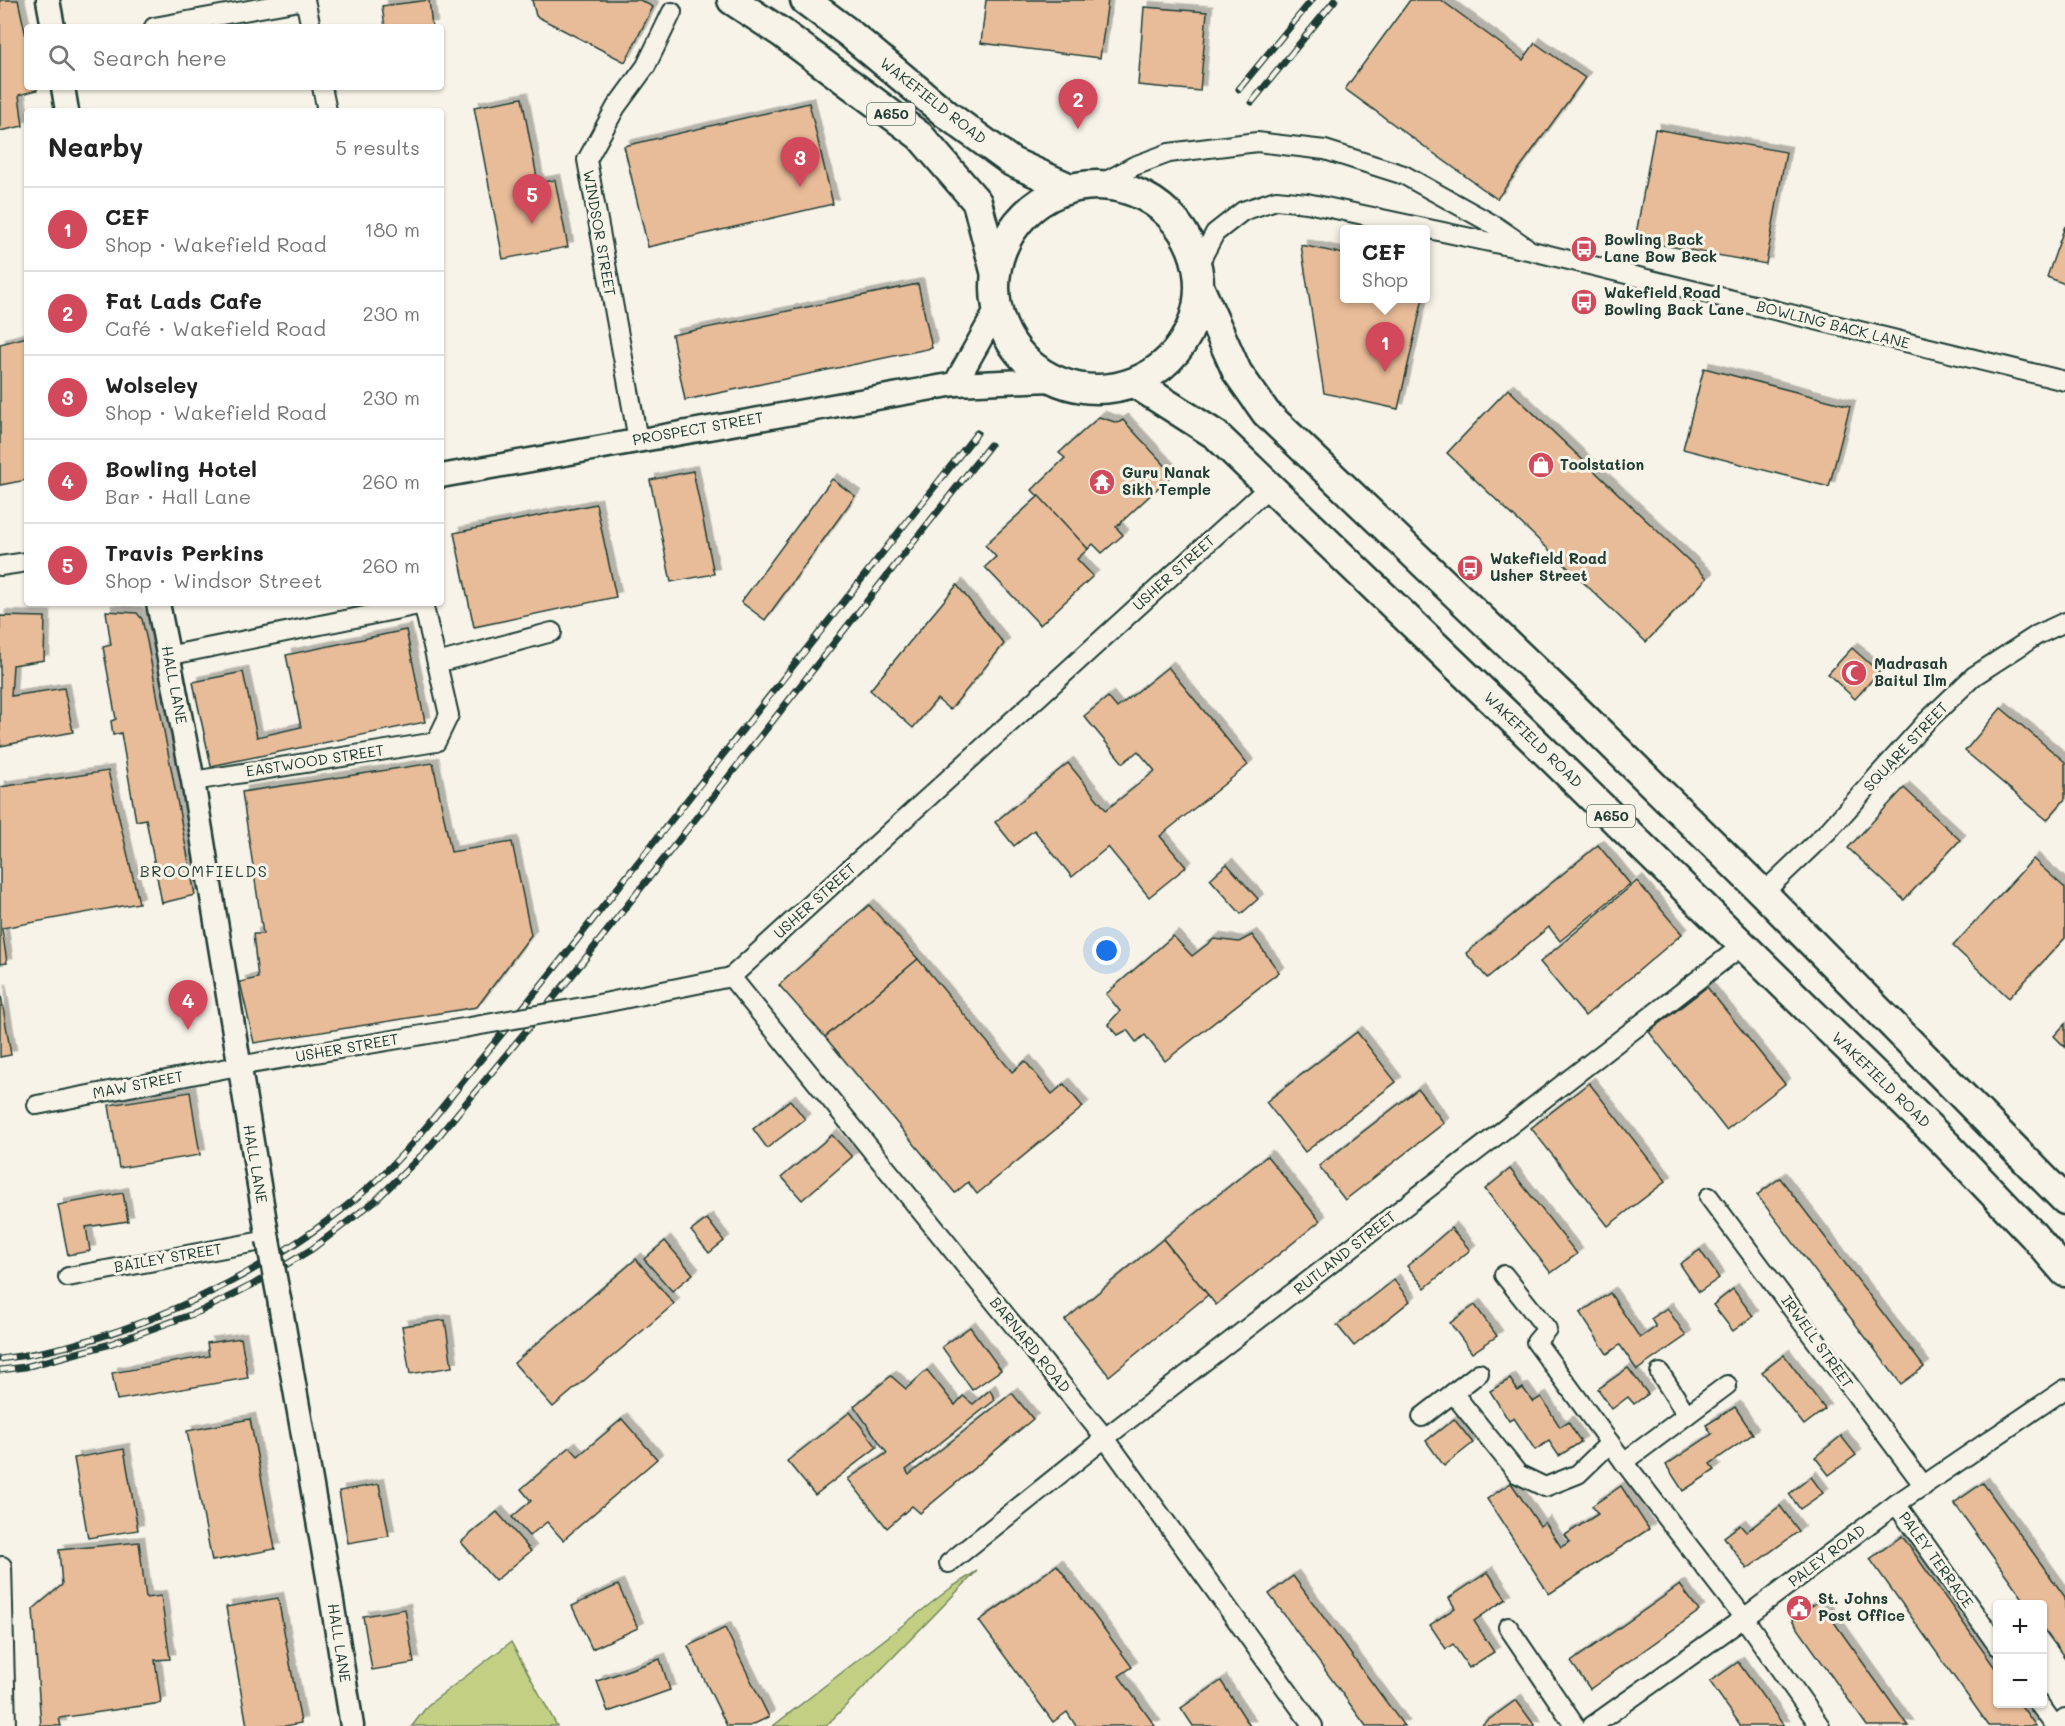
<!DOCTYPE html>
<meta charset="utf-8">
<style>
:root{--surface:#fff;--page:#f6f6f6;--text:#222;--muted:#767676;--line:#e0e0e0;--accent:#d1495b}
body{margin:0;font-family:Mali,sans-serif;background:var(--page);color:var(--text)}
.controls{position:absolute;right:18px;bottom:18px;display:grid;overflow:hidden;border-radius:6px;box-shadow:0 2px 4px #0004}
.controls button{width:54px;height:54px;display:grid;place-items:center;padding:0;border:0;border-bottom:2px solid var(--line);background:var(--surface);color:var(--text);font:30px sans-serif}
.you{position:absolute;left:1107px;top:951px;width:21px;height:21px;margin:-15px;border:4px solid #fff;border-radius:50%;background:#1a73e8;box-shadow:0 0 0 9px #1a73e833}
.badge{display:grid;place-items:center;width:39px;height:39px;border-radius:50%;background:var(--accent);color:#fff;font-size:20px;font-weight:700}
.pin{position:absolute;translate:-50% -50px;filter:drop-shadow(0 2px 3px #0008)}
.pin::after{content:'';position:absolute;top:32px;width:21px;height:18px;background:inherit;clip-path:polygon(0 0,100% 0,50% 100%)}
.popup{position:absolute;left:1340px;top:225px;width:90px;height:78px;box-sizing:border-box;display:grid;place-content:center;border-radius:6px;background:var(--surface);filter:drop-shadow(0 2px 4px #0005);font-size:20px;white-space:nowrap;color:var(--muted)}
.popup b{font-size:22px;color:var(--text)}
.popup::after{content:'';position:absolute;left:50%;top:100%;margin-left:-12px;border:12px solid transparent;border-top-color:var(--surface)}
.list{margin:0;padding:0;list-style:none}
h2{display:flex;justify-content:space-between;align-items:center;height:78px;margin:0;padding:0 24px;font-size:26px}
h2 small{font-size:20px;font-weight:400;color:var(--muted)}
.list li{display:grid;grid-template-columns:39px 1fr auto;gap:18px;align-items:center;box-sizing:border-box;height:84px;padding:0 24px;border-top:2px solid var(--line)}
.list b{display:block;font-size:22px;white-space:nowrap}
.list p{margin:0;font-size:20px;white-space:nowrap;color:var(--muted)}
.list em{font-size:20px;font-style:normal;color:var(--muted)}
.icon{flex:none;width:33px;height:33px;fill:none;stroke:currentColor;stroke-width:2;stroke-linecap:round;stroke-linejoin:round}
.map{position:relative;flex:none;width:2065px;height:1726px;overflow:hidden}
.search{position:absolute;background:var(--surface);box-shadow:0 2px 4px #0004;left:24px;top:24px;width:420px;height:66px;display:flex;align-items:center;gap:15px;box-sizing:border-box;padding:0 21px;border-radius:6px;color:var(--muted);font-size:22px}
.panel{position:absolute;background:var(--surface);box-shadow:0 2px 4px #0004;left:24px;top:108px;width:420px;height:498px;border-radius:6px}
.map>svg:first-child{display:block}
.green{fill:#c3d084;stroke:#71865c;stroke-width:1.5}
.building{fill:#e9bc99;stroke:#1f3d34;stroke-width:1.5;filter:url(#shadow)}
.lines{fill:none;stroke-linecap:round;stroke-linejoin:round}
.minor-casing{stroke:#1f3d34;stroke-width:22}
.tertiary-casing{stroke:#1f3d34;stroke-width:27}
.primary-casing{stroke:#1f3d34;stroke-width:33}
.minor{stroke:#f7f3e8;stroke-width:18}
.tertiary{stroke:#f7f3e8;stroke-width:22}
.primary{stroke:#f7f3e8;stroke-width:28}
.rail-casing{stroke:#1f3d34;stroke-width:7}
.rail{stroke:#f7f3e8;stroke-width:4.5;stroke-dasharray:14;stroke-linecap:butt}
.minor-bridge-casing{stroke:#1f3d34;stroke-width:22;stroke-linecap:butt}
.tertiary-bridge-casing{stroke:#1f3d34;stroke-width:27;stroke-linecap:butt}
.minor-bridge{stroke:#f7f3e8;stroke-width:18}
.tertiary-bridge{stroke:#f7f3e8;stroke-width:22}
.labels{text-anchor:middle;stroke-width:6;stroke-linejoin:round;paint-order:stroke}
.shield{fill:#f7f3e8;stroke:#60746a;stroke-width:1.5}
.shield-label{font-size:14px;font-weight:bold;fill:#1f3d34}
.street-label{font-size:15px;fill:#1f3d34;stroke:#f7f3e8}
.poi-label{font-size:15px;font-weight:bold;fill:#1f3d34;stroke:#f7f3e8;text-anchor:start}
.neighbourhood-label{font-size:16px;letter-spacing:1.5px;fill:#1f3d34;stroke:#f7f3e8}
</style>
<div class="map">
<svg width="2065" height="1726" viewBox="0 0 2065 1726">
<defs>
<filter id="shadow"><feDropShadow dx="5.5" dy="-5.5" stdDeviation="0" flood-color="#0004"/></filter>
</defs>
<rect width="100%" height="100%" fill="#f7f3e8"/>
<filter id="ink" filterUnits="userSpaceOnUse"><feTurbulence type="fractalNoise" baseFrequency=".0167" numOctaves="2"/><feDisplacementMap in="SourceGraphic" scale="12" xChannelSelector="R" yChannelSelector="G"/><feConvolveMatrix kernelMatrix="1 2 1 2 8 2 1 2 1" color-interpolation-filters="sRGB"/></filter>
<g filter="url(#ink)">
<g class="green">
<polygon points="977,1571 826,1726 773,1726 952,1587"/>
<polygon points="511,1642 557,1726 412,1726 428,1705"/>
</g>
<g class="building">
<polygon points="0,0 18,0 27,41 27,87 37,87 37,90 19,95 23,126 0,131"/>
<polygon points="429,0 432,27 385,27 382,6"/>
<polygon points="532,0 640,0 653,7 625,62 536,16"/>
<polygon points="986,0 1108,0 1100,58 981,43"/>
<polygon points="1410,0 1441,0 1523,60 1535,43 1585,78 1497,199 1345,89"/>
<polygon points="1144,7 1207,12 1200,91 1138,85"/>
<polygon points="522,98 538,183 555,180 568,247 503,259 474,107"/>
<polygon points="809,103 833,204 648,247 624,146"/>
<polygon points="1655,129 1786,152 1766,264 1635,240"/>
<polygon points="2065,226 2065,284 2047,277"/>
<polygon points="1301,245 1344,254 1344,298 1423,298 1398,409 1324,393"/>
<polygon points="918,284 932,348 685,400 672,335"/>
<polygon points="27,337 27,480 0,485 0,344"/>
<polygon points="1704,368 1850,406 1829,487 1683,449"/>
<polygon points="1508,389 1707,578 1646,642 1447,453"/>
<polygon points="1099,417 1118,423 1123,420 1173,474 1116,527 1123,535 1102,553 1093,544 1088,549 1032,490 1065,458 1059,453"/>
<polygon points="693,471 714,574 671,582 650,480"/>
<polygon points="832,479 855,496 765,620 741,602"/>
<polygon points="1039,496 1088,549 1077,559 1093,576 1040,625 985,567 996,557 985,545"/>
<polygon points="596,504 616,597 474,627 454,533"/>
<polygon points="957,585 1004,644 950,710 937,699 913,728 870,690"/>
<polygon points="106,611 137,613 142,619 147,641 195,895 162,903 146,819 136,821 121,733 113,735 111,721 116,719 103,647 111,645"/>
<polygon points="0,616 45,617 44,660 13,665 11,696 64,688 73,732 0,746"/>
<polygon points="406,630 425,722 211,766 193,682 243,672 257,737 301,727 286,655"/>
<polygon points="1852,648 1879,672 1855,699 1828,674"/>
<polygon points="1168,667 1248,765 1160,836 1186,867 1149,897 1108,847 1072,877 1034,830 1014,846 995,822 1068,763 1106,810 1155,771 1138,751 1123,763 1084,716 1108,697 1117,708"/>
<polygon points="2001,708 2065,762 2065,799 2047,820 1965,751"/>
<polygon points="433,763 451,852 512,842 531,935 477,1007 254,1043 240,982 258,978 253,934 263,934 242,792"/>
<polygon points="108,771 139,903 2,928 7,963 0,964 0,787"/>
<polygon points="1904,788 1960,840 1904,900 1848,848"/>
<polygon points="1598,845 1630,884 1560,941 1549,927 1487,978 1466,953"/>
<polygon points="2033,859 2065,888 2065,938 2009,998 1953,946"/>
<polygon points="1227,864 1258,899 1241,914 1210,879"/>
<polygon points="1637,881 1682,934 1585,1016 1540,962"/>
<polygon points="869,905 918,959 825,1037 779,985"/>
<polygon points="1252,935 1279,972 1165,1061 1145,1035 1136,1042 1127,1030 1118,1035 1108,1024 1120,1011 1106,994 1173,936 1192,956 1214,939 1239,942"/>
<polygon points="918,959 1012,1072 1025,1061 1052,1094 1064,1084 1083,1107 977,1194 968,1182 955,1193 825,1037"/>
<polygon points="1707,987 1785,1084 1726,1130 1649,1032"/>
<polygon points="0,989 11,1055 0,1057"/>
<polygon points="2065,1024 2065,1047 2054,1036"/>
<polygon points="1357,1032 1396,1082 1305,1152 1266,1102"/>
<polygon points="1589,1083 1666,1181 1608,1226 1531,1128"/>
<polygon points="1418,1089 1444,1123 1345,1200 1319,1166"/>
<polygon points="190,1092 200,1155 119,1168 109,1105"/>
<polygon points="790,1100 805,1119 767,1148 753,1129"/>
<polygon points="832,1135 852,1157 802,1200 782,1177"/>
<polygon points="1267,1156 1320,1221 1216,1305 1163,1239"/>
<polygon points="1510,1169 1577,1254 1551,1273 1485,1189"/>
<polygon points="1780,1178 1924,1367 1901,1384 1757,1195"/>
<polygon points="123,1193 128,1221 86,1227 90,1251 68,1255 58,1205"/>
<polygon points="707,1219 724,1241 709,1253 691,1231"/>
<polygon points="1451,1228 1470,1250 1425,1288 1407,1266"/>
<polygon points="1163,1239 1208,1295 1109,1376 1065,1320"/>
<polygon points="665,1241 693,1274 672,1291 644,1259"/>
<polygon points="1700,1250 1719,1278 1699,1292 1680,1264"/>
<polygon points="636,1259 674,1304 553,1407 514,1363"/>
<polygon points="1394,1280 1410,1301 1354,1346 1337,1325"/>
<polygon points="1733,1289 1753,1316 1733,1331 1713,1305"/>
<polygon points="1610,1293 1640,1338 1656,1327 1651,1319 1667,1308 1686,1336 1637,1370 1620,1345 1607,1354 1580,1313"/>
<polygon points="1475,1305 1497,1336 1472,1353 1450,1323"/>
<polygon points="445,1320 452,1367 410,1374 402,1326"/>
<polygon points="970,1327 1001,1370 972,1390 942,1347"/>
<polygon points="241,1338 248,1378 117,1400 112,1373 209,1356 207,1343"/>
<polygon points="1784,1355 1825,1409 1804,1425 1762,1372"/>
<polygon points="1628,1368 1648,1394 1634,1404 1628,1397 1612,1409 1598,1389"/>
<polygon points="927,1370 955,1405 963,1396 973,1404 990,1390 995,1400 906,1470 909,1475 1012,1393 1033,1419 920,1513 912,1506 887,1528 848,1479 887,1453 854,1406 891,1376 906,1389"/>
<polygon points="1510,1379 1518,1391 1523,1388 1533,1402 1541,1397 1560,1427 1568,1422 1581,1442 1559,1456 1549,1441 1535,1450 1514,1418 1509,1421 1490,1391"/>
<polygon points="1735,1407 1753,1434 1710,1464 1715,1470 1683,1491 1666,1465 1712,1434 1706,1425"/>
<polygon points="850,1412 877,1447 815,1495 787,1461"/>
<polygon points="250,1419 275,1549 212,1561 187,1431"/>
<polygon points="622,1419 657,1459 563,1540 547,1522 529,1536 512,1517 531,1501 521,1489 570,1447 578,1456"/>
<polygon points="1454,1419 1473,1443 1444,1466 1426,1441"/>
<polygon points="1841,1436 1856,1455 1829,1475 1815,1457"/>
<polygon points="124,1449 138,1530 88,1538 74,1458"/>
<polygon points="1811,1477 1823,1493 1800,1509 1789,1494"/>
<polygon points="1511,1483 1540,1526 1545,1522 1561,1547 1570,1542 1565,1535 1598,1514 1592,1506 1621,1486 1649,1529 1549,1594 1487,1499"/>
<polygon points="1983,1483 2065,1597 2065,1658 2042,1627 2042,1604 2027,1604 1954,1503"/>
<polygon points="379,1484 389,1536 348,1543 339,1491"/>
<polygon points="1780,1506 1799,1531 1747,1569 1724,1537 1740,1525 1746,1532"/>
<polygon points="497,1512 531,1551 495,1581 461,1542"/>
<polygon points="1902,1536 1998,1672 1998,1704 2020,1704 2036,1726 1989,1726 1870,1559"/>
<polygon points="139,1542 146,1598 161,1596 170,1659 155,1660 161,1703 59,1718 61,1726 41,1726 33,1609 62,1585 59,1550"/>
<polygon points="1057,1565 1132,1667 1119,1676 1155,1726 1076,1726 1067,1712 1053,1722 979,1621"/>
<polygon points="1488,1572 1506,1599 1474,1621 1494,1652 1469,1668 1453,1644 1446,1649 1430,1625 1455,1608 1449,1598"/>
<polygon points="1293,1576 1404,1726 1366,1726 1269,1594"/>
<polygon points="618,1585 638,1628 592,1649 572,1606"/>
<polygon points="1680,1585 1699,1611 1590,1689 1571,1662"/>
<polygon points="278,1598 301,1723 285,1726 247,1726 226,1607"/>
<polygon points="1819,1601 1908,1726 1867,1726 1792,1620"/>
<polygon points="405,1609 414,1663 372,1670 363,1616"/>
<polygon points="725,1628 769,1717 750,1726 727,1726 688,1646"/>
<polygon points="660,1659 670,1690 608,1712 597,1681"/>
<polygon points="1738,1662 1784,1726 1741,1726 1710,1682"/>
<polygon points="1221,1681 1250,1726 1193,1726 1181,1708"/>
<polygon points="1516,1700 1535,1726 1480,1726"/>
</g>
<g class="lines">
<defs>
<g id="minor">
<polyline points="154,27 305,0 311,27"/>
<polyline points="322,87 327,111"/>
<polyline points="1103,183 1134,166 1169,153 1257,142 1325,150 1404,175 1494,225 1526,247"/>
<polyline points="1198,265 1215,233 1243,211 1276,200 1307,203 1532,251 2065,381"/>
<polyline points="638,440 587,160 616,107 646,66 672,12"/>
<polyline points="0,566 27,562"/>
<polyline points="167,656 424,604"/>
<polyline points="437,663 552,632"/>
<polyline points="193,781 436,742 449,715 423,603"/>
<polyline points="1763,893 1829,830 1926,722 1974,676 2037,635 2065,622"/>
<polyline points="731,977 1105,1438 1313,1726"/>
<polyline points="594,1005 731,977 1269,487"/>
<polyline points="37,1105 238,1066 464,1028"/>
<polyline points="1709,1197 1924,1486"/>
<polyline points="1504,1275 1547,1329 1536,1342 1624,1462 1744,1618 1820,1726"/>
<polyline points="68,1277 268,1240"/>
<polyline points="1660,1373 1687,1415"/>
<polyline points="1453,1393 1518,1474 1545,1487 1578,1474 1610,1443"/>
<polyline points="1422,1417 1479,1373"/>
<polyline points="1624,1462 1727,1385"/>
<polyline points="1896,1504 1998,1646"/>
<polyline points="949,1563 1105,1438 1743,945"/>
<polyline points="2,1566 6,1726"/>
<polyline points="1508,1627 1575,1726"/>
<polyline points="2039,1704 2055,1726 2065,1718"/>
<polyline points="1592,1726 1744,1618 1896,1504 2065,1389"/>
</g>
<g id="tertiary">
<polyline points="48,0 53,27"/>
<polyline points="63,87 67,111"/>
<polyline points="955,384 996,311"/>
<polyline points="441,476 955,384 1052,380"/>
<polyline points="158,603 193,781 268,1240"/>
<polyline points="280,1304 329,1583 352,1726"/>
</g>
<g id="primary">
<polyline points="732,0 782,33 920,136 977,202 995,271"/>
<polyline points="805,0 849,33 946,114 1012,162 1070,188"/>
<circle cx="1097" cy="287" r="102"/>
<polyline points="1201,291 1237,372 1266,413 1578,711 1763,893 2065,1200"/>
<polyline points="1136,384 1216,435 1521,728 1946,1144 2033,1235 2065,1272"/>
</g>
</defs>
<use href="#minor" class="minor-casing"/>
<use href="#tertiary" class="tertiary-casing"/>
<use href="#primary" class="primary-casing"/>
<use href="#minor" class="minor"/>
<use href="#tertiary" class="tertiary"/>
<use href="#primary" class="primary"/>
<defs>
<g id="rail">
<polyline points="1239,89 1312,0"/>
<polyline points="1252,102 1335,0"/>
<path d="M 0,1359 C 128,1343 270,1273 367,1189 C 405,1156 436,1115 468,1075 C 511,1023 553,971 594,918 C 722,757 849,595 977,433"/>
<polyline points="0,1370 25,1367 107,1345 201,1311 254,1284 312,1249 376,1200 427,1150 570,978 990,445"/>
</g>
</defs>
<use href="#rail" class="rail-casing"/>
<use href="#rail" class="rail"/>
<defs>
<polyline id="minor-bridge" points="464,1028 594,1005"/>
<polyline id="tertiary-bridge" points="268,1240 280,1304"/>
</defs>
<use href="#minor-bridge" class="minor-bridge-casing"/>
<use href="#tertiary-bridge" class="tertiary-bridge-casing"/>
<use href="#minor-bridge" class="minor-bridge"/>
<use href="#tertiary-bridge" class="tertiary-bridge"/>
</g>
</g>
<defs>
<symbol id="bus-disc" viewBox="-11 -11 22 22"><circle r="9.5" fill="#d1495b" stroke="#f7f3e8"/><path d="M-5-6H5V4H4V6H2V4H-2V6H-4V4H-5ZM-3.5-4V0h7V-4ZM-3.5 1.2v1.5H-2V1.2ZM2 1.2v1.5H3.5V1.2Z" fill="#fff"/></symbol>
<symbol id="shop-disc" viewBox="-11 -11 22 22"><circle r="9.5" fill="#d1495b" stroke="#f7f3e8"/><path d="M-5-2.5h2.3a2.7 3.5 0 0 1 5.4 0H5L5.5 6h-11ZM-1.5-2.5h3a1.5 2.3 0 0 0-3 0Z" fill="#fff"/></symbol>
<symbol id="temple-disc" viewBox="-11 -11 22 22"><circle r="9.5" fill="#d1495b" stroke="#f7f3e8"/><path d="M0-6L5-2H3V0L6.5 2.5H4V6H1.5V3h-3V6H-4V2.5H-6.5L-3 0V-2H-5Z" fill="#fff"/></symbol>
<symbol id="mosque-disc" viewBox="-11 -11 22 22"><circle r="9.5" fill="#d1495b" stroke="#f7f3e8"/><path d="M3.5-4.9A6 6 0 1 0 3.5 4.9A5 5 0 1 1 3.5-4.9Z" fill="#fff"/></symbol>
<symbol id="civic-disc" viewBox="-11 -11 22 22"><circle r="9.5" fill="#d1495b" stroke="#f7f3e8"/><path d="M-.6-6.5H3V-4.5H.6V-3L4-1V1h2V6H-6V1h2V-1L-.6-3ZM-1.2 2.5V6h2.4V2.5Z" fill="#fff"/></symbol>
</defs>
<g fill-rule="evenodd">
<use href="#bus-disc" x="1569" y="234" width="30" height="30"/>
<use href="#bus-disc" x="1569" y="287" width="30" height="30"/>
<use href="#shop-disc" x="1526" y="450" width="30" height="30"/>
<use href="#temple-disc" x="1087" y="467" width="30" height="30"/>
<use href="#bus-disc" x="1455" y="553" width="30" height="30"/>
<use href="#mosque-disc" x="1839" y="658" width="30" height="30"/>
<use href="#civic-disc" x="1784" y="1593" width="30" height="30"/>
</g>
<g class="labels">
<g class="shield">
<rect x="867" y="103" width="48" height="22" rx="4.5"/>
<rect x="1587" y="805" width="48" height="22" rx="4.5"/>
</g>
<g class="shield-label">
<text x="891" y="119">A650</text>
<text x="1611" y="821">A650</text>
</g>
<g class="street-label">
<text transform="translate(933 101) rotate(38)" y="5">WAKEFIELD ROAD</text>
<text transform="translate(599 233) rotate(80)" y="5">WINDSOR STREET</text>
<text transform="translate(1833 325) rotate(14)" y="5">BOWLING BACK LANE</text>
<text transform="translate(698 429) rotate(-10)" y="5">PROSPECT STREET</text>
<text transform="translate(1174 573) rotate(-42)" y="5">USHER STREET</text>
<text transform="translate(174 685) rotate(79)" y="5">HALL LANE</text>
<text transform="translate(1533 740) rotate(44)" y="5">WAKEFIELD ROAD</text>
<text transform="translate(1906 747) rotate(-47)" y="5">SQUARE STREET</text>
<text transform="translate(315 761) rotate(-9)" y="5">EASTWOOD STREET</text>
<text transform="translate(815 901) rotate(-42)" y="5">USHER STREET</text>
<text transform="translate(347 1048) rotate(-10)" y="5">USHER STREET</text>
<text transform="translate(1881 1080) rotate(44)" y="5">WAKEFIELD ROAD</text>
<text transform="translate(138 1085) rotate(-11)" y="5">MAW STREET</text>
<text transform="translate(255 1164) rotate(80)" y="5">HALL LANE</text>
<text transform="translate(1345 1253) rotate(-38)" y="5">RUTLAND STREET</text>
<text transform="translate(168 1258) rotate(-10)" y="5">BAILEY STREET</text>
<text transform="translate(1817 1342) rotate(54)" y="5">IRWELL STREET</text>
<text transform="translate(1030 1345) rotate(51)" y="5">BARNARD ROAD</text>
<text transform="translate(1827 1556) rotate(-37)" y="5">PALEY ROAD</text>
<text transform="translate(1936 1560) rotate(54)" y="5">PALEY TERRACE</text>
<text transform="translate(339 1643) rotate(81)" y="5">HALL LANE</text>
</g>
<g class="poi-label">
<text x="1604" y="245">Bowling Back<tspan x="1604" dy="17">Lane Bow Beck</tspan></text>
<text x="1604" y="298">Wakefield Road<tspan x="1604" dy="17">Bowling Back Lane</tspan></text>
<text x="1560" y="470">Toolstation</text>
<text x="1122" y="478">Guru Nanak<tspan x="1122" dy="17">Sikh Temple</tspan></text>
<text x="1490" y="564">Wakefield Road<tspan x="1490" dy="17">Usher Street</tspan></text>
<text x="1874" y="669">Madrasah<tspan x="1874" dy="17">Baitul Ilm</tspan></text>
<text x="1818" y="1604">St. Johns<tspan x="1818" dy="17">Post Office</tspan></text>
</g>
<g class="neighbourhood-label">
<text x="204" y="877">BROOMFIELDS</text>
</g>
</g>
</svg>
<div class="controls">
<button>+</button>
<button>−</button>
</div>
<div class="you"></div>
<div class="pin badge" style="left:1385px;top:372px">1</div>
<div class="popup"><b>CEF</b>Shop</div>
<div class="pin badge" style="left:1078px;top:129px">2</div>
<div class="pin badge" style="left:800px;top:187px">3</div>
<div class="pin badge" style="left:188px;top:1030px">4</div>
<div class="pin badge" style="left:532px;top:224px">5</div>
<div class="search"><svg class="icon" aria-label="search" viewBox="0 0 24 24"><circle cx="10" cy="10" r="6"/><path d="M15 15l6 6"/></svg>Search here</div>
<section class="panel">
<h2>Nearby<small>5 results</small></h2>
<ul class="list">
<li><span class="badge">1</span><div><b>CEF</b><p>Shop · Wakefield Road</p></div><em>180 m</em></li>
<li><span class="badge">2</span><div><b>Fat Lads Cafe</b><p>Café · Wakefield Road</p></div><em>230 m</em></li>
<li><span class="badge">3</span><div><b>Wolseley</b><p>Shop · Wakefield Road</p></div><em>230 m</em></li>
<li><span class="badge">4</span><div><b>Bowling Hotel</b><p>Bar · Hall Lane</p></div><em>260 m</em></li>
<li><span class="badge">5</span><div><b>Travis Perkins</b><p>Shop · Windsor Street</p></div><em>260 m</em></li>
</ul>
</section>
</div>
